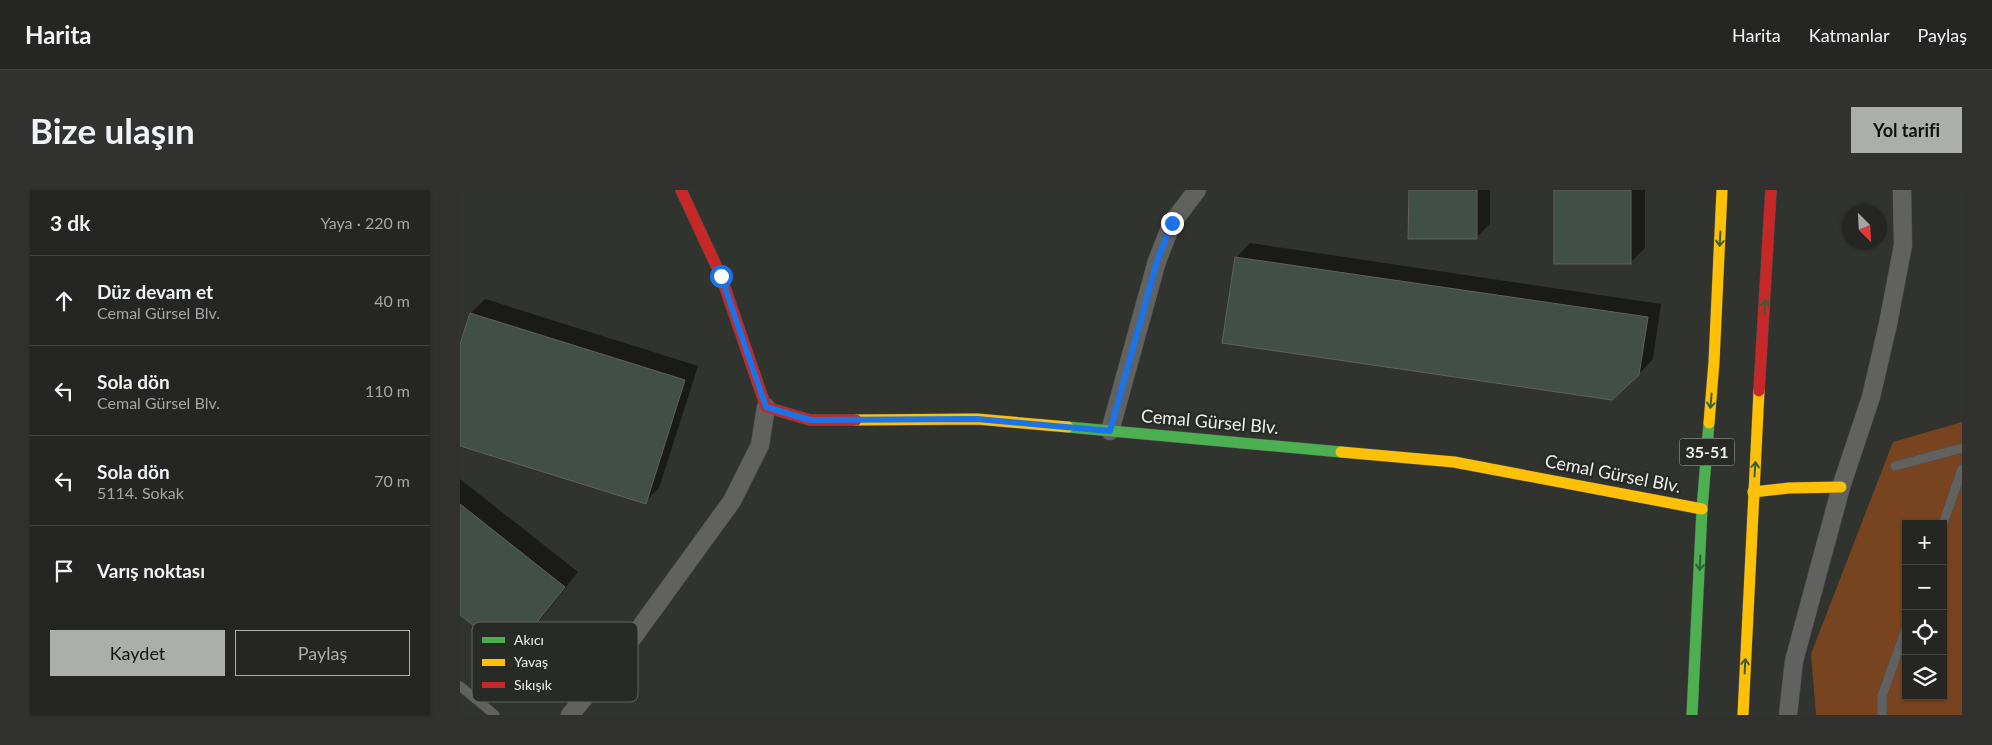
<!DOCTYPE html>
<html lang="tr">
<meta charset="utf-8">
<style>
:root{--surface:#252623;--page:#313230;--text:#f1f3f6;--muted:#a3a5a6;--line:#424341;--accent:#acaeaa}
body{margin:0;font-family:Lato,sans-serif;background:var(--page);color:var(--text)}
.controls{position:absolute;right:15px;bottom:15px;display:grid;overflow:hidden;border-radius:0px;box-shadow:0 1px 4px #0004}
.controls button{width:45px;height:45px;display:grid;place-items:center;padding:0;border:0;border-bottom:1px solid var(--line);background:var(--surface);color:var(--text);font:25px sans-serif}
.compass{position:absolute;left:1382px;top:15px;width:45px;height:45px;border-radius:50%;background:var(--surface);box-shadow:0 1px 4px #0004;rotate:156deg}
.stop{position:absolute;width:15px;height:15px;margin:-11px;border:4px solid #1a73e8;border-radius:50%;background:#fff}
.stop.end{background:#1a73e8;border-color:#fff;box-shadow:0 1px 5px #0008}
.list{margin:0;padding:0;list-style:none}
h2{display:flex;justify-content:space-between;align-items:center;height:65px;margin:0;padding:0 20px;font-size:21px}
h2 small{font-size:16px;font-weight:400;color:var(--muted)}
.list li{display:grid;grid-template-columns:32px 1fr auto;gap:15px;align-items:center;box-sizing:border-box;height:90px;padding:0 20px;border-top:1px solid var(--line)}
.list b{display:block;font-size:19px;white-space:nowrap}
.list p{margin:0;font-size:16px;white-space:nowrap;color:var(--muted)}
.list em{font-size:16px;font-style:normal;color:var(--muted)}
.actions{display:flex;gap:10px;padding:15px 20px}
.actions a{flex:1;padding:11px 0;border:1px solid var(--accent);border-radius:0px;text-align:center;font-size:18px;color:var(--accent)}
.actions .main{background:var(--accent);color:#111}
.icon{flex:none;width:28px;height:28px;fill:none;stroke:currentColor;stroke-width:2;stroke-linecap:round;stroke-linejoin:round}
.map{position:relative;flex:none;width:1502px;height:525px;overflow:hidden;border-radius:0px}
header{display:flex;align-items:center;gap:30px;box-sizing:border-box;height:70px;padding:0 25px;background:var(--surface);border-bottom:1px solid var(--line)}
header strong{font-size:24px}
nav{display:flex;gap:28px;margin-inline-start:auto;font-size:18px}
.intro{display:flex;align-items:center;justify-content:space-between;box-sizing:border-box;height:120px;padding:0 30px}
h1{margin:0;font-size:35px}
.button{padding:12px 22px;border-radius:0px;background:var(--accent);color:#111;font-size:18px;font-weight:700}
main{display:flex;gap:30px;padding:0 30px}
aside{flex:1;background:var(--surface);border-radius:0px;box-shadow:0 1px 4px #0004}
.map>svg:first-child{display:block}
.green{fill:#78441f;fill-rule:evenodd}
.shadow{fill:#0007}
.building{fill:#414f46;stroke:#60615f}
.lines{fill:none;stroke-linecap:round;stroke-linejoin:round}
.lane-casing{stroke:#4d4e4b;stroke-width:10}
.street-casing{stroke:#4d4e4b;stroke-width:19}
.fast-casing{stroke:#4d4e4b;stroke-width:12}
.slow-casing{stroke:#4d4e4b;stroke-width:12}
.jam-casing{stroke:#4d4e4b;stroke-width:12}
.lane{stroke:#616260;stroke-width:9}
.street{stroke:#616260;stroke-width:18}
.fast{stroke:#4caf50;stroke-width:11}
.slow{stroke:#ffc107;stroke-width:11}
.jam{stroke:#c62828;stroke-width:11}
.oneway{stroke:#365f36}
.route{stroke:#1a73e8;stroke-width:6}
.labels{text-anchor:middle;stroke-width:4.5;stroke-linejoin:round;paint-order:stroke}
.shield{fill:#282a25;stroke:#b3b5b1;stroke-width:1}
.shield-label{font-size:16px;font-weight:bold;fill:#eff0ed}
.street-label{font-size:18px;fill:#eff0ed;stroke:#282a25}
.key{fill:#282a25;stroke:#646561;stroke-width:1}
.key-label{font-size:14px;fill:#eff0ed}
</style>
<header>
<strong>Harita</strong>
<nav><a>Harita</a><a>Katmanlar</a><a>Paylaş</a></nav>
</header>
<div class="intro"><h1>Bize ulaşın</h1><a class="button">Yol tarifi</a></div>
<main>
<aside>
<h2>3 dk<small>Yaya · 220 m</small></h2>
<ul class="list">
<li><svg class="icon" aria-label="ahead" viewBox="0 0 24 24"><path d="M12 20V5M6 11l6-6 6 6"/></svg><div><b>Düz devam et</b><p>Cemal Gürsel Blv.</p></div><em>40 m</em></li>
<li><svg class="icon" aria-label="left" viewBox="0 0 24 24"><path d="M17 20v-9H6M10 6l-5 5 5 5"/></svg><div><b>Sola dön</b><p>Cemal Gürsel Blv.</p></div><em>110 m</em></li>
<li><svg class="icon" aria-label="left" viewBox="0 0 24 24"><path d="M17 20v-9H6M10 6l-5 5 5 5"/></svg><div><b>Sola dön</b><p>5114. Sokak</p></div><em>70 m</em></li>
<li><svg class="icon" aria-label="arrive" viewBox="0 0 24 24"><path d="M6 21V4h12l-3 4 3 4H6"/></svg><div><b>Varış noktası</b></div></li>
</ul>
<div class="actions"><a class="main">Kaydet</a><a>Paylaş</a></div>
</aside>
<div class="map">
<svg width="1502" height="525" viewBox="0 0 1502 525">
<rect width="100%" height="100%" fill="#31332f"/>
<path class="green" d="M 1502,232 L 1502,525 L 1356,525 L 1351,464 L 1433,252 ZM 1446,334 L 1483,334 L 1483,506 L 1446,506 Z"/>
<g class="shadow">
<polygon points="950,0 1030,0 1030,34 1016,48"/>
<polygon points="1095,0 1185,0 1185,58 1171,72"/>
<polygon points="790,53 1201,114 1193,169 1179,184 776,68"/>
<polygon points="25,109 238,176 199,298 185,312 0,254 0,158 11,123"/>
<polygon points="0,289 118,382 65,449 51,463 0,423"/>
</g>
<g class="building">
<polygon points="949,0 1017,0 1017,49 948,49"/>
<rect x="1094" y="0" width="77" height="74"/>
<polygon points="775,67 1188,127 1179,185 1152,210 762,153"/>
<polygon points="10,123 225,190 186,314 0,256 0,154"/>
<polygon points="0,314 105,397 51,465 0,425"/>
</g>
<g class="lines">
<defs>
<g id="lane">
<polyline points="1435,276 1502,258"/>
<polyline points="1483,334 1502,279"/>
<polyline points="0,496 35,525"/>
<polyline points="1422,525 1422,506 1446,439"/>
</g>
<g id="street">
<polyline points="650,241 697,71 712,33 737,0"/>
<polyline points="110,525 166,457 272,311 300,255 306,217"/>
<polyline points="1328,525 1334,471 1381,297 1411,207 1428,134 1443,55 1442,0"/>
</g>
<g id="fast">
<polyline points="608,237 881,262"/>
<polyline points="1232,525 1242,319 1249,233"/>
</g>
<g id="slow">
<polyline points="396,230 517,229 608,237"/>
<polyline points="1249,233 1254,172 1262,0"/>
<polyline points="881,262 994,272 1242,319"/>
<polyline points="1293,302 1329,298 1381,297"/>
<polyline points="1283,525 1299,201"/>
</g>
<g id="jam">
<polyline points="221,0 261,86 306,217 350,230 396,230"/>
<polyline points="1299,201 1311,0"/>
</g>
</defs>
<use href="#lane" class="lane-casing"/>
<use href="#street" class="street-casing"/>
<use href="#fast" class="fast-casing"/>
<use href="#slow" class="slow-casing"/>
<use href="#jam" class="jam-casing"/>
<use href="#lane" class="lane"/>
<use href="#street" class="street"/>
<use href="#fast" class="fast"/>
<use href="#slow" class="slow"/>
<use href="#jam" class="jam"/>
</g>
<defs><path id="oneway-shaft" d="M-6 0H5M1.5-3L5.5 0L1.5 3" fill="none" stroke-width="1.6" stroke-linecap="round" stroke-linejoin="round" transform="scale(1.25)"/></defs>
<g class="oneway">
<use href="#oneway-shaft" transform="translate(1260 49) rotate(93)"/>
<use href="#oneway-shaft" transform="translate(1305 117) rotate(-86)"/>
<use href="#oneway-shaft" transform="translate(1251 211) rotate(95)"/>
<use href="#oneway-shaft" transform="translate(1295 279) rotate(-86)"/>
<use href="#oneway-shaft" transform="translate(1240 373) rotate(93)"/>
<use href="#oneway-shaft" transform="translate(1285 476) rotate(-87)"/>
</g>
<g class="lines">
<polyline class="route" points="261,86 306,217 350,230 517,229 650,241 697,71 712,33"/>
</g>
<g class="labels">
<rect class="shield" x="1219.5" y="248.5" width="55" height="27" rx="4"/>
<g class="shield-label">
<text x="1247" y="268">35-51</text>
</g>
<g class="street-label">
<text transform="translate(750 232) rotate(5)" y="6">Cemal Gürsel Blv.</text>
<text transform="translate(1153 284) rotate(11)" y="6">Cemal Gürsel Blv.</text>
</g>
</g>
<rect x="12" y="432" width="166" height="80" rx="8" class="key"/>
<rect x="22" y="447" width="23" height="6" fill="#4caf50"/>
<rect x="22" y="469" width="23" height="7" fill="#ffc107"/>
<rect x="22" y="492" width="23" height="6" fill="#c62828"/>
<g class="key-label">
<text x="54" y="455">Akıcı</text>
<text x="54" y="477">Yavaş</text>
<text x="54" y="500">Sıkışık</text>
</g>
</svg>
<div class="controls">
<button>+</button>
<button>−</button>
<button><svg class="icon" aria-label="locate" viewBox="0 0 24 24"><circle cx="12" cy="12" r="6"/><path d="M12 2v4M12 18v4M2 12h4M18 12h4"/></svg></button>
<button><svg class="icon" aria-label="layers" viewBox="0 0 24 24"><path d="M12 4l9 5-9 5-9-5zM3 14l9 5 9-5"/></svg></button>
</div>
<svg class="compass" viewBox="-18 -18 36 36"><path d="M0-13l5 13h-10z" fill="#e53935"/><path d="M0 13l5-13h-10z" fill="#a3a5a6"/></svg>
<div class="stop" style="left:261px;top:86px"></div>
<div class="stop end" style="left:712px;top:33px"></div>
</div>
</main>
